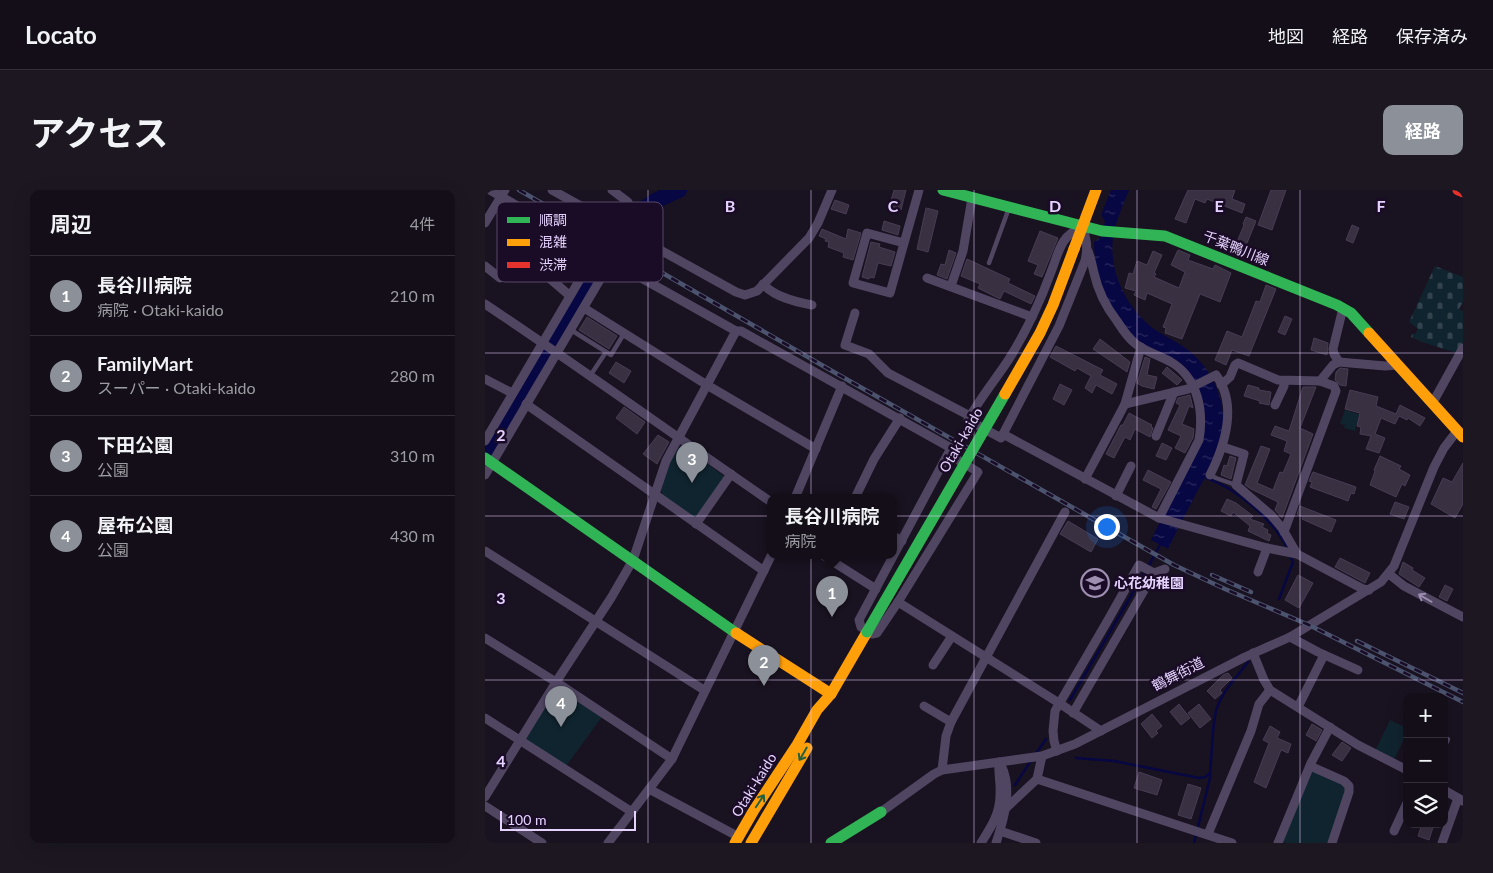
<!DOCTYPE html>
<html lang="ja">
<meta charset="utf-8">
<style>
:root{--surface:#130e18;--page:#1c1721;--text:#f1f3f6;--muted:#9d9ca2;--line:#322e37;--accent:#8c9099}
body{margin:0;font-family:Lato,"Noto Sans JP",sans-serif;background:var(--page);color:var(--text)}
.controls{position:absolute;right:15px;bottom:15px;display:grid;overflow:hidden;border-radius:10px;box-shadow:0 5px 20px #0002}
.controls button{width:45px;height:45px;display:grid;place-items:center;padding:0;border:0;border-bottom:1px solid var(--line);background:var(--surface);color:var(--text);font:25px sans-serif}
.scale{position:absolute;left:15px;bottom:12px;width:136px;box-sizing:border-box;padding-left:5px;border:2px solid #e6d2ff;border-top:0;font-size:14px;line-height:18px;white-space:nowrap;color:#e6d2ff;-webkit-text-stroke:4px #1a0c26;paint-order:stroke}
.you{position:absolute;left:621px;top:336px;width:18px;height:18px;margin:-12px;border:4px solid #fff;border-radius:50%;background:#1a73e8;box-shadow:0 0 0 8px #1a73e833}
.badge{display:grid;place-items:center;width:32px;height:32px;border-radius:50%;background:var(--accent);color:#fff;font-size:16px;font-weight:700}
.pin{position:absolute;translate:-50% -41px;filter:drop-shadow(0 1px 2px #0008)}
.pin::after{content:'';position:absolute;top:26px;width:18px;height:15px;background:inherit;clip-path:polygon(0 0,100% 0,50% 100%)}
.popup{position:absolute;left:282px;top:304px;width:130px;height:65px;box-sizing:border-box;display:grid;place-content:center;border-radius:10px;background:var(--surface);filter:drop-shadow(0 1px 4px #0005);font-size:16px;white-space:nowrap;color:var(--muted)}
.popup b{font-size:19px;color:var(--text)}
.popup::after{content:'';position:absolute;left:50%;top:100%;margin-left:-10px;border:10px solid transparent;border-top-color:var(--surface)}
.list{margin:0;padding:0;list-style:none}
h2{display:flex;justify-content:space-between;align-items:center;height:65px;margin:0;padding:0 20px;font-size:21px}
h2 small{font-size:16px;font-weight:400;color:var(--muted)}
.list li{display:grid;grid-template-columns:32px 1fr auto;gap:15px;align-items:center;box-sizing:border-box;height:80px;padding:0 20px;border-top:1px solid var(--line)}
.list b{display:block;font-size:19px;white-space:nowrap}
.list p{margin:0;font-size:16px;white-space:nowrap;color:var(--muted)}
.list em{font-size:16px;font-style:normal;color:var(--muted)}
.icon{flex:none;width:28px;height:28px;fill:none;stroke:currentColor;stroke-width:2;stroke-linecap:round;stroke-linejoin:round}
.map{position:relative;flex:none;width:978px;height:653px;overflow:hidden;border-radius:10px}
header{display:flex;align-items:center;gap:30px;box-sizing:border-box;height:70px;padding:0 25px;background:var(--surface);border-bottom:1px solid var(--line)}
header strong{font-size:24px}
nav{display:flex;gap:28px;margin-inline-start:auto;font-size:18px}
.intro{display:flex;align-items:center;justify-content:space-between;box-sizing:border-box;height:120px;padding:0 30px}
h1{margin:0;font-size:35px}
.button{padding:12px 22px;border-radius:10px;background:var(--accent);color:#fff;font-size:18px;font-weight:700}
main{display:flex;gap:30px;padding:0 30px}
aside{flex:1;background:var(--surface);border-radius:10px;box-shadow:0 5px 20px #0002}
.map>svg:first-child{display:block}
.green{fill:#10242f}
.cemetery{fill:url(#cemetery-stones)}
.water{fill:url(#water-ripples)}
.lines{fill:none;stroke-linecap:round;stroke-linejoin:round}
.stream{stroke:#070743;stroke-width:2.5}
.river{stroke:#070743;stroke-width:16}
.building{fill:#393042;stroke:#483d55}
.lane{stroke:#504662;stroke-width:4.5}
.street{stroke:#504662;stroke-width:9}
.fast{stroke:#30b455;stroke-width:11}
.slow{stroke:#ff9f0a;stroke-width:11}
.jam{stroke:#e5322d;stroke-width:11}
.rail-casing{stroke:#4b536e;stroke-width:4.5}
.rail{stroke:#1a0c26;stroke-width:2.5;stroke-dasharray:8;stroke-linecap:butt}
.fast-bridge{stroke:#30b455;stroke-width:11}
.slow-bridge{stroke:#ff9f0a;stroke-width:11}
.oneway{stroke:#9b8cb0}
.oneway2{stroke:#25603e}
.grid{fill:none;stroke:#e6d2ff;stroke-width:1;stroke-opacity:0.55}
.labels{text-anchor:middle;stroke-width:5;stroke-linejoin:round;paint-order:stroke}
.street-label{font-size:14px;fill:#e6d2ff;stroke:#1a0c26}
.poi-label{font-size:14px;font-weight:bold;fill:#e6d2ff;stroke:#1a0c26;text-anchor:start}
.key{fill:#1a0c26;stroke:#574767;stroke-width:1}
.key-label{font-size:14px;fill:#e6d2ff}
.grid-label{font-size:16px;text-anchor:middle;font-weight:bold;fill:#e6d2ff;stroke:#1a0c26;stroke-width:5;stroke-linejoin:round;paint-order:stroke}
</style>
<header>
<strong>Locato</strong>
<nav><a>地図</a><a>経路</a><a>保存済み</a></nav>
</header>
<div class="intro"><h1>アクセス</h1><a class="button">経路</a></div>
<main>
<aside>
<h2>周辺<small>4件</small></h2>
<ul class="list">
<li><span class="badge">1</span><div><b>長谷川病院</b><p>病院 · Otaki-kaido</p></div><em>210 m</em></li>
<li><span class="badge">2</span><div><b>FamilyMart</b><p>スーパー · Otaki-kaido</p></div><em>280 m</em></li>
<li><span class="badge">3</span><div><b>下田公園</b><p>公園</p></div><em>310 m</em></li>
<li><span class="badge">4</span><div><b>屋布公園</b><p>公園</p></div><em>430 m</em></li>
</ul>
</aside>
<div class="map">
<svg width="978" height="653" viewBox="0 0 978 653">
<defs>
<pattern id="cemetery-stones" width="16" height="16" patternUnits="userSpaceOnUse" patternTransform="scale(1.25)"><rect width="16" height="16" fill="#10242f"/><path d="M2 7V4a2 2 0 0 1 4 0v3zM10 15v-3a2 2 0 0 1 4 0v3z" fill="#33434e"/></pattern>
<pattern id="water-ripples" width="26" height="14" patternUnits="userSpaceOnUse" patternTransform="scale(1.25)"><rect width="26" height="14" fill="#070743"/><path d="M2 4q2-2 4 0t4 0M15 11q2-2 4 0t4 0" fill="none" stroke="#2b2a5f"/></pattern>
</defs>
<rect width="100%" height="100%" fill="#191220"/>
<g class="green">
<polygon points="860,220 874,224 870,241 859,238 860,235 855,234"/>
<polygon points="199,256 240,287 211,329 178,306 176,300 184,273 193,258"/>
<polygon points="71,492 119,524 79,579 34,550"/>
<polygon points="905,530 922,538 922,542 909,570 890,561"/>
<polygon points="827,580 862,597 845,653 801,653 797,651"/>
</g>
<polygon class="cemetery" points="950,76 978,87 978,112 974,119 978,121 978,152 972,163 937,152 926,147 927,144 930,144 933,139 924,132"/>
<path class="water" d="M 626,0 L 644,0 C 638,15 631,31 628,47 C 624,80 639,113 664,135 C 674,144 688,149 699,157 C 725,175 741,207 738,239 C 735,262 723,282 712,302 C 702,321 692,340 683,359 L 666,350 L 718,244 L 703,184 C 688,174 672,164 657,154 C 626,130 609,90 609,52 L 616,47 L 620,31 L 616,25 Z"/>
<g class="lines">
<g class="stream">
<path d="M 717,286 C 728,291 740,295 749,302 C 770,316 791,336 803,359"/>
<polyline points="663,377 676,353"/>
<polyline points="794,409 808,372 805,366"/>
<polyline points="585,510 660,382"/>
<polyline points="550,565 561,549"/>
<path d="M 591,568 L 629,571 L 714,588 L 720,587 L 725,583 C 727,566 727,536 731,521 C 736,502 752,487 763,472"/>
<polyline points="530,595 547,569"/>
<polyline points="709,653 725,588 725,583"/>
</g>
<path class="river" d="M 0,270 L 133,44 C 149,22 169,10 194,0"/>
</g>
<g class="building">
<polygon points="409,0 421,0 416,20 404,17"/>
<polygon points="703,0 750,0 747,9 760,14 757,23 722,9 720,13 710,9 701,33 690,29"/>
<polygon points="786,0 801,0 787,40 773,35"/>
<polygon points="350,10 364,15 361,24 346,19"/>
<polygon points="133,12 143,18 134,30 125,22"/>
<polygon points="441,18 453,21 443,62 432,59"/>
<polygon points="164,25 171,32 162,41 155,34"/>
<polygon points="761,27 771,31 756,68 747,64 759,35 758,34"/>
<polygon points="399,31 415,36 413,45 397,40"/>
<polygon points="46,32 75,53 71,59 47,42 41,52 34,48"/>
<polygon points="867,35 874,38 868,53 861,50"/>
<polygon points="337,39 361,49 363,39 376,43 368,70 358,67 359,63 343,57 344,52 340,51 341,49 334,46"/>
<polygon points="555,41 573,48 557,87 549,84 553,75 543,71"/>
<polygon points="386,52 395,54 394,57 410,62 406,76 393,73 389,88 385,87 384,89 377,87"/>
<polygon points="464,60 471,63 462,89 452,85 456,74 460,75"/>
<polygon points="693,60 705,65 703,70 728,79 730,75 746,83 735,112 715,104 697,149 680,143 681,138 678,137 687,114 662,103 660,110 649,105 651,101 640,98 644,83 648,84 652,71 662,75 668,61 677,65 669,83 671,84 669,87 694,98 700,82 686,75"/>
<polygon points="482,69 525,89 523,93 550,106 546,114 519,101 515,109 493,98 495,94 476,86"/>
<polygon points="781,95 791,99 764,166 747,160 741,175 730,170 742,141 757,147 771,111 775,112"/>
<polygon points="800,126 807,129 800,145 793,142"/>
<polygon points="102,127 132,146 124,159 94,140"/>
<polygon points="829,148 843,153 842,165 826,160"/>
<polygon points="615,149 645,172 642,182 608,159"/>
<polygon points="571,156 618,180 615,185 632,194 627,204 611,195 607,203 600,198 606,186 592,178 590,181 565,167"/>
<polygon points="660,167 665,169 662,185 672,187 669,199 657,196 652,193"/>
<polygon points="131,172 146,181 139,193 124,183"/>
<polygon points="682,177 697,190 692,195 677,183"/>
<polygon points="855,178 863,179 861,196 855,195 850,190 851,182"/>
<polygon points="575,194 587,200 579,215 568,209"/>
<polygon points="763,195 774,198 774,200 786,202 784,215 774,213 775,211 759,206"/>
<polygon points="818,197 831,197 815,238 828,244 797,328 790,320 793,312 766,299 760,295 776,256 785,259 772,293 788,300 795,282 798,283 806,264 799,261 802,251 786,245 790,236 804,241"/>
<polygon points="865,200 893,207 891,216 911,224 915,215 940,228 935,236 923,228 922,230 914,226 910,234 896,228 890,244 900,248 894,263 881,259 886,246 875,244 876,237 872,236 875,223 860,219"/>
<polygon points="705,205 708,218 704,216 697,234 709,239 708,248 700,263 690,258 696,246 683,240 695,215 691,213 693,208"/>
<polygon points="139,217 160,232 152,244 131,228"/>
<polygon points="644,223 667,235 666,236 668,238 665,247 650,239 645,250 640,247 629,268 621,264 636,235 638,235"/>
<polygon points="173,245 184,252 172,274 158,264"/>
<polygon points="677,253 687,258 681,270 671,266"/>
<polygon points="745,266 751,268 746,289 736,285 739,275 742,276"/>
<polygon points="895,266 916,276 914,279 925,285 920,296 917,294 911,307 885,295 890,281 889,280"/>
<polygon points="978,273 978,314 970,328 946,314 958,288 967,292"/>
<polygon points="663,280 686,292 671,319 667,317 676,299 658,290"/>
<polygon points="828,282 871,297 869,304 866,303 863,311 825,297 827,292 824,291"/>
<polygon points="742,309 751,313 768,326 765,329 779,334 777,337 783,340 782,343 786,345 784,351 763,341 765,336 748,322 746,326 736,321"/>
<polygon points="910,312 924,317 919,329 905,324"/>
<polygon points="815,316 851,330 846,342 817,329 818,327 812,324"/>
<polygon points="583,331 613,349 606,362 575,344"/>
<polygon points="855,368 885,383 880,393 850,377"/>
<polygon points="918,372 928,378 927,380 940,388 934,397 914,384"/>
<polygon points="813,385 828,393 814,418 800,410"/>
<polygon points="960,395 968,399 962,411 954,407"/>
<polygon points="743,483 747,488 735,500 737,503 730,509 722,501 738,485"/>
<polygon points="694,514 705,528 696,535 685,522"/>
<polygon points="714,514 726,529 715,538 703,523"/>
<polygon points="667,524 677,536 671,541 673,543 667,548 656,534"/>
<polygon points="827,534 837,540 831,551 821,545"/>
<polygon points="785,536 795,542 792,548 806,554 803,563 796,560 781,598 769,592 784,553 778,550"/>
<polygon points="857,552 866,558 857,571 847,565"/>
<polygon points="654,582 677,590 672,605 649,598"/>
<polygon points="703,594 716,598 706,629 693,625"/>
<polygon points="937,634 949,634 944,650 933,646"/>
</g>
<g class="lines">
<g class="lane">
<polyline points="504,73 524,18"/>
<polyline points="86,140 126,165 140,142"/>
<polyline points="105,186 121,162"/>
<polyline points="725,285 731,288 751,295"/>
<polyline points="959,558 963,549"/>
</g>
<g class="street">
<polyline points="5,0 126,71 251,141 256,141 466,258 374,430 376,437 387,444 392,443 413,412 493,282 463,264"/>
<polyline points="67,0 251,102 260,105 272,101 324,48 333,33 347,0"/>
<polyline points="127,0 143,12"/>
<polyline points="0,33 20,0"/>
<path d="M 597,37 C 602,49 603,58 600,71 L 574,136 L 516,248 L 483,230 C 495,208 511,189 524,169 C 541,142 555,112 566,82 C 574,62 575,46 597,37 Z"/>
<polyline points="419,53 382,43 368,93 405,103 434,0"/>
<path d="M 603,61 C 606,68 607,75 609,83 C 613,101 621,117 632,131 C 637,139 644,149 652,155 C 662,162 675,166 686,172 C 713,188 719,221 714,250 L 674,328"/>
<polyline points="0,76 15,88"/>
<polyline points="56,81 84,105"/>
<polyline points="442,88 547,127"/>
<path d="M 278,94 C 289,107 311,112 327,115"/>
<polyline points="466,96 478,61 487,8"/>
<path d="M 0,114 C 96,178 190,246 286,312"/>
<polyline points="99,118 222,195 331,259"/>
<polyline points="370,123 360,155 384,164 403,183 485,226"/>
<polyline points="854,172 849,164 848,159 858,118"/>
<polyline points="0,189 27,203"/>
<polyline points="835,191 848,175 854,172 900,176 913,175"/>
<polyline points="736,195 745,187 750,175 753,173 793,190 835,191 849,196 851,201 799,342"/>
<polyline points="41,214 279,381"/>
<polyline points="640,214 656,157"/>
<polyline points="947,214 978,158"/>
<polyline points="790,215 799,196 799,191"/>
<polyline points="518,244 674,328 782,358 812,364 878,399 884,400"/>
<polyline points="671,246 689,202"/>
<polyline points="0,251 111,62"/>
<polyline points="738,257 759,264 751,295 786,325 797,338 812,364"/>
<polyline points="0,285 126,71"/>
<path d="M 600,289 L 640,214 L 703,199 L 731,185 C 753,215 740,255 725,285"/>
<polyline points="631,306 646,276"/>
<polyline points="310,308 357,196"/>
<polyline points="370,308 389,269 415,228"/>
<polyline points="211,334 246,284"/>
<polyline points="408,346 417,351"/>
<polyline points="0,361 219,500"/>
<polyline points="339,366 391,399"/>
<polyline points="773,382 782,358"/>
<polyline points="904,384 919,396 978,427"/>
<polyline points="413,412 574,513 616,541"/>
<polyline points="805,447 833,462 873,480"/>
<polyline points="0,448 71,492 187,569"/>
<polyline points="768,463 779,490 785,500 873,555 922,580"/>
<polyline points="448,475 467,446"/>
<polyline points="439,516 466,532"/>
<polyline points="813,517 839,465"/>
<polyline points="588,523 669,383 680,379"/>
<polyline points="0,528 147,622"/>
<polyline points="572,561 569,551 568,541 570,521 623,430 654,375 669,383"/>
<polyline points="825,576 859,591 864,596 864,602 847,653"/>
<polyline points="457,580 461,546 466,532 580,322"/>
<polyline points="552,589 747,653"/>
<polyline points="164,599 254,647"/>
<polyline points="959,600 978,611"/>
<polyline points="0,607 71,492 126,408 148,370 181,271 251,141"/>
<polyline points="0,616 57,653"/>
<polyline points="520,619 552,589 557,566"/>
<polyline points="396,622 449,584 457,580 557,566 590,554 760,467 805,447 896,392 909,376 949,277 959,258 972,241"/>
<polyline points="515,641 551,653"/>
<polyline points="909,641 922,613"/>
<polyline points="723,644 766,541 774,514 785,500"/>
<polyline points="123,653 187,569 286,366"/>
<path d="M 496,653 C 506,637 515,624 515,605 C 516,594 513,583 514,572"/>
<path d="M 511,653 C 519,629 528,599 516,575"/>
<polyline points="793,653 826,573 845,537"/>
<polyline points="957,653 973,608"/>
</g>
<g class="fast">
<polyline points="458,0 617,41 680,46 852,115 866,123 884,143"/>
<polyline points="0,268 251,443"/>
<polyline points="346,653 396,622"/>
</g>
<g class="slow">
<polyline points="589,59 611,0"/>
<polyline points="884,143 978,247"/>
<polyline points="251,443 346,504"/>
<polyline points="250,653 269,620 312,555 332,520 346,504 382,442"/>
<polyline points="266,653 322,558"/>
</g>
<polyline class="jam" points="973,0 978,2"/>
<defs>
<g id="rail">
<polyline points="34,0 347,181 689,375 740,399 824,435 978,512"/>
<polyline points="727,385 766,402"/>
<polyline points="872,451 978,503"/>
</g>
</defs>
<use href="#rail" class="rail-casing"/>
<use href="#rail" class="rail"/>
<polyline class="fast-bridge" points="382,442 520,204"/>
<polyline class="slow-bridge" points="520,204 555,143 568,115 589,59"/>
</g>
<defs><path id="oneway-shaft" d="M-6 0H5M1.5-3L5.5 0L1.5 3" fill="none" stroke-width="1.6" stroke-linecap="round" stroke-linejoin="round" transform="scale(1.25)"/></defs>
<use class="oneway" href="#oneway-shaft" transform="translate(940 408) rotate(-150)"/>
<g class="oneway2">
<use href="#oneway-shaft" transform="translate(318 564) rotate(120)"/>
<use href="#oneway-shaft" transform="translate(275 611) rotate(-56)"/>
</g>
<path class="grid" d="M 163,0 L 163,653M 326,0 L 326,653M 489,0 L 489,653M 652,0 L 652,653M 815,0 L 815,653M 0,163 L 978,163M 0,326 L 978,326M 0,490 L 978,490"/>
<defs>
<symbol id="school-ring" viewBox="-11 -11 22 22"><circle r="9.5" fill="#1a0c26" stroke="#9e8fb1" stroke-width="1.5"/><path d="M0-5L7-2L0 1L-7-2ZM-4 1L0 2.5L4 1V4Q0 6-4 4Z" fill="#9e8fb1"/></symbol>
</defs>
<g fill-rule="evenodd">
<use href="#school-ring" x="594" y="377" width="32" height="32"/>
</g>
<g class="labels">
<g class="street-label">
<text transform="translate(751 58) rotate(22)" y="5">千葉鴨川線</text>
<text transform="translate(476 250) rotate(-60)" y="5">Otaki-kaido</text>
<text transform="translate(693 484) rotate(-27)" y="5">鶴舞街道</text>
<text transform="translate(269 595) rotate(-58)" y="5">Otaki-kaido</text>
</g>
<g class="poi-label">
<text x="629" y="398">心花幼稚園</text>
</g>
</g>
<rect x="12" y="12" width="166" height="80" rx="8" class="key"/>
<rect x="22" y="27" width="23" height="6" fill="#30b455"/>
<rect x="22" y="49" width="23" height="7" fill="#ff9f0a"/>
<rect x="22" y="72" width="23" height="6" fill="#e5322d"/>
<g class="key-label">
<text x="54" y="35">順調</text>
<text x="54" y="57">混雑</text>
<text x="54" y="80">渋滞</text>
</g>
<g class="grid-label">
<text x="245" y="22">B</text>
<text x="408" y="22">C</text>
<text x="570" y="22">D</text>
<text x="734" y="22">E</text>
<text x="896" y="22">F</text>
<text x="16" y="251">2</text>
<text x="16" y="414">3</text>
<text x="16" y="577">4</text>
</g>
</svg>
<div class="controls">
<button>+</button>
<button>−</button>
<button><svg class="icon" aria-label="layers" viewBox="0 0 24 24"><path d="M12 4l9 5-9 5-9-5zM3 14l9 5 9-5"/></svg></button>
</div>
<div class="scale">100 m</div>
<div class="you"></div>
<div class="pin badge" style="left:347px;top:427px">1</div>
<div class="popup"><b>長谷川病院</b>病院</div>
<div class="pin badge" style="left:279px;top:496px">2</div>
<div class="pin badge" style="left:207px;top:293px">3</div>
<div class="pin badge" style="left:76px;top:537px">4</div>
</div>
</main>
